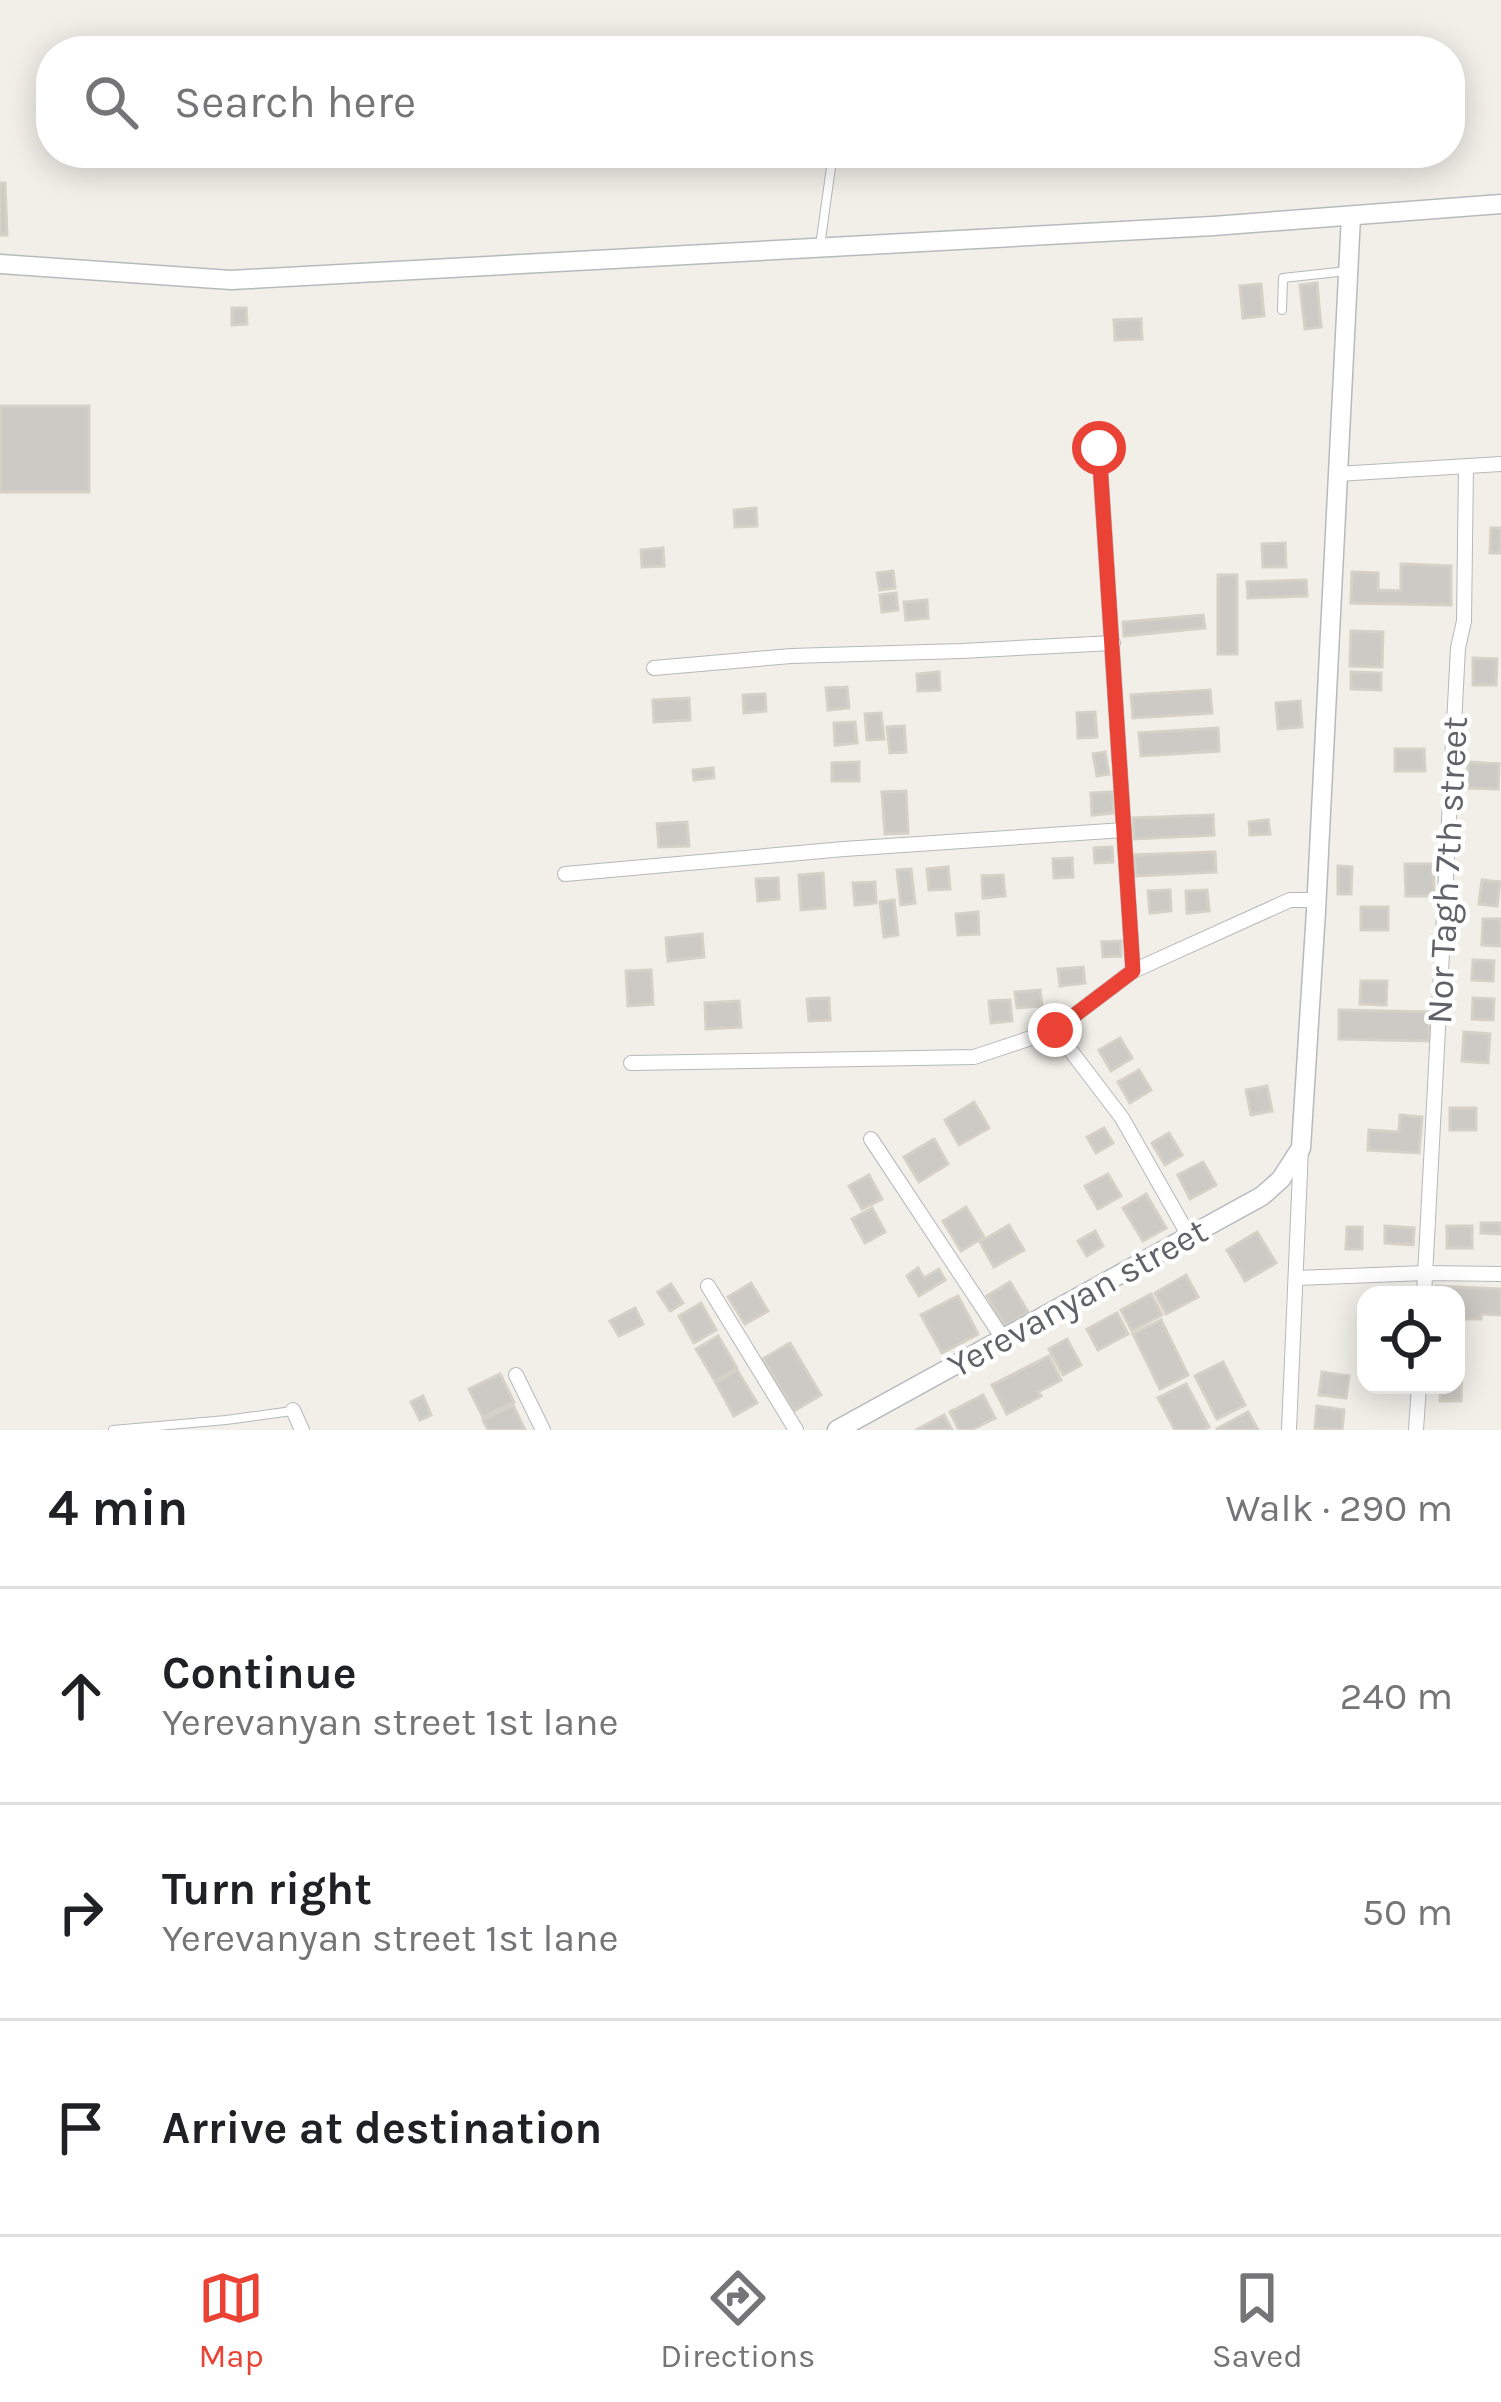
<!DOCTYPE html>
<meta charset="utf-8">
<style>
:root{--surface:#fff;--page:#f6f6f6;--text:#202124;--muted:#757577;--line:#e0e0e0;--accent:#ea4335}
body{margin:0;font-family:Karla,sans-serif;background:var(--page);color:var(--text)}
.controls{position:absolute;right:36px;bottom:36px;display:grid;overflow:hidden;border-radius:24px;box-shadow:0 6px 30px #0003}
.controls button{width:108px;height:108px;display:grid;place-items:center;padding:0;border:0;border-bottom:3px solid var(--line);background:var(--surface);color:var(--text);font:60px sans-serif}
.stop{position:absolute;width:36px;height:36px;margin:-27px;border:9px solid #ea4335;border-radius:50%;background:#fff}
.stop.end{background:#ea4335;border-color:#fff;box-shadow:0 3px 12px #0008}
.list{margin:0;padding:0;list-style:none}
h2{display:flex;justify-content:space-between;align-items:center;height:156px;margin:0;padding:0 48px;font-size:51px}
h2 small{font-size:39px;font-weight:400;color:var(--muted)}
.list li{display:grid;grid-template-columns:78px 1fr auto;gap:36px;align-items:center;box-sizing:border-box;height:216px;padding:0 48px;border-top:3px solid var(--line)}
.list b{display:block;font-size:45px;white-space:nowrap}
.list p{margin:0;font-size:39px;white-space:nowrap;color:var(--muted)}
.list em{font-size:39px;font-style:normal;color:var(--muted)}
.icon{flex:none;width:66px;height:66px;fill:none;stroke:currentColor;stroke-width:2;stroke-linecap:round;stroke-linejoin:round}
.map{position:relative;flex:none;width:1501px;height:1430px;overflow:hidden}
.search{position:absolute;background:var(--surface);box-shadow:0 6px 30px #0003;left:36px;right:36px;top:36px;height:132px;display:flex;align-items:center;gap:30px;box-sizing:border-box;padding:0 42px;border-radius:48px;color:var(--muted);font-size:45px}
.sheet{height:804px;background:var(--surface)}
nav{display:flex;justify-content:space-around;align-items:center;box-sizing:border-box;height:168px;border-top:3px solid var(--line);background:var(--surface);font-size:33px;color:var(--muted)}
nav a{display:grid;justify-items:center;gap:6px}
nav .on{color:var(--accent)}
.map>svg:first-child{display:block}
.building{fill:#cccac5;stroke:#d6d1c6;stroke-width:3}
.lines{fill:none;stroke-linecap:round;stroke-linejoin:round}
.lane-casing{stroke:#b5b8bc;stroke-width:10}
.street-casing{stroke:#b5b8bc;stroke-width:16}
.secondary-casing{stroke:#b6babf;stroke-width:21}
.lane{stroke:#fff;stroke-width:8}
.street{stroke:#fff;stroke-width:14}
.secondary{stroke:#fff;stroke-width:18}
.route{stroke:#ea4335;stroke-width:15}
.labels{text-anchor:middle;stroke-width:9;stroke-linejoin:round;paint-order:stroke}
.street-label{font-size:36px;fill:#5f6368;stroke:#fff}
</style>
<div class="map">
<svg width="1501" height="1430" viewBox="0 0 1501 1430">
<rect width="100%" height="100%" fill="#f1efe8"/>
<g class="building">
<polygon points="0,183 5,183 7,235 0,235"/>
<polygon points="1317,283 1321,327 1305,329 1300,285"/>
<polygon points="1261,284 1264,316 1243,318 1240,286"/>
<polygon points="232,308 246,308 247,324 232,325"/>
<polygon points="1141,319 1142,339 1115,340 1114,320"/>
<rect x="0" y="406" width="89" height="86"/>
<polygon points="756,508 757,526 735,527 734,510"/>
<polygon points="1491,528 1501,528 1501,553 1490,553"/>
<polygon points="1285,543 1286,567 1263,567 1262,544"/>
<polygon points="663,548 664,566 642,567 641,550"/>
<polygon points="1401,564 1451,566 1451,605 1351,603 1352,572 1378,573 1378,590 1401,591"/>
<polygon points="893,571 895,588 880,590 877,573"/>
<rect x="1218" y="575" width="19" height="79"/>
<polygon points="1306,580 1307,596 1248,598 1247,582"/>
<polygon points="896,593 898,610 882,612 880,595"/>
<polygon points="927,600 928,618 906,620 904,602"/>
<polygon points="1203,615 1205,628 1124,636 1123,622"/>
<polygon points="1351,631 1383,632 1382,667 1350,666"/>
<polygon points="1473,658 1497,659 1496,685 1473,685"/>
<polygon points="939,672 940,690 918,691 917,674"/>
<polygon points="1351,672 1381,673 1381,690 1351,689"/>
<polygon points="847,687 849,708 828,710 826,688"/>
<polygon points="1210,690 1212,713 1133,718 1131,695"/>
<polygon points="765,694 766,711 744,713 743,695"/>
<polygon points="689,698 690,720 654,722 653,700"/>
<polygon points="1300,701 1302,727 1278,729 1276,703"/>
<polygon points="1095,712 1097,737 1078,738 1077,713"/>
<polygon points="881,713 884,739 867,740 865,714"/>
<polygon points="855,722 857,743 835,745 834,723"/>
<polygon points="904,726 906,752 890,753 887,727"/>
<polygon points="1218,728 1219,751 1141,756 1139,733"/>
<polygon points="1395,749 1424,749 1425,771 1395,771"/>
<polygon points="1105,752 1109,774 1097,776 1093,754"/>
<polygon points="859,762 859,781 832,781 832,763"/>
<polygon points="1468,762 1499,764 1498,789 1467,788"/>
<polygon points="713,768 714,778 694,780 693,770"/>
<polygon points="906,791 908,833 885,834 882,792"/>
<polygon points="1112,792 1114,813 1092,815 1091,793"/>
<polygon points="1213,815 1214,835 1134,839 1133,818"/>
<polygon points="1268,820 1270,834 1250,835 1249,822"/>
<polygon points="687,822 689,846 659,847 657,824"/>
<polygon points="1112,847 1113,862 1095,863 1094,848"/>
<polygon points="1215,852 1216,872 1136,876 1134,855"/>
<polygon points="1072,858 1073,877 1054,878 1053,859"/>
<polygon points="1405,864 1433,864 1434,896 1406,896"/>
<polygon points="1338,866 1352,867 1351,894 1338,894"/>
<polygon points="948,867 950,889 929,890 927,869"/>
<polygon points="911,869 915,903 901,905 897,870"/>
<polygon points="823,873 825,908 801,910 799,875"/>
<polygon points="1003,875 1005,896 983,898 982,876"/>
<polygon points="778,878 779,899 758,901 756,879"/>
<polygon points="1482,880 1500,882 1497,906 1479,904"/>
<polygon points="875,882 876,903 855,905 853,883"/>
<polygon points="1170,890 1171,911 1150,913 1148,891"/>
<polygon points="1207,890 1209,911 1187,913 1186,891"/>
<polygon points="894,900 898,935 884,937 880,902"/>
<rect x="1361" y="907" width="27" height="23"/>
<polygon points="978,912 979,934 958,935 956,914"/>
<polygon points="1483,919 1501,919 1501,946 1482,945"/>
<polygon points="702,934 704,957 668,961 666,938"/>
<polygon points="1121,941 1121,956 1103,957 1102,942"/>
<polygon points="1473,960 1494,961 1493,981 1472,980"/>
<polygon points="1083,967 1085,983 1060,986 1058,969"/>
<polygon points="651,970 653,1004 628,1006 626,971"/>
<polygon points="1361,981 1387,981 1386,1005 1360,1004"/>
<polygon points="1040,990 1042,1006 1017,1008 1015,992"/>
<polygon points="829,998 830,1020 809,1021 807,999"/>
<polygon points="1473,998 1494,999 1493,1020 1472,1019"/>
<polygon points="1010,1000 1012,1021 991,1023 989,1001"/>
<polygon points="739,1001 741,1027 706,1029 705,1003"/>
<polygon points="1339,1010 1430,1012 1429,1041 1339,1039"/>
<polygon points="1464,1032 1490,1034 1488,1063 1462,1061"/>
<polygon points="1120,1038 1132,1058 1111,1071 1099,1050"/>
<polygon points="1139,1070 1151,1090 1130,1103 1118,1082"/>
<polygon points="1267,1086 1272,1111 1251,1115 1246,1090"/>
<polygon points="974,1102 989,1128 959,1145 945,1120"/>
<rect x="1450" y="1108" width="26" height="22"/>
<polygon points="1400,1115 1422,1117 1419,1153 1368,1150 1369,1130 1399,1132"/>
<polygon points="1104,1128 1113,1143 1096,1153 1087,1137"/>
<polygon points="1169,1133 1182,1155 1165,1165 1152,1143"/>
<polygon points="934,1139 948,1164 919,1182 904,1157"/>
<polygon points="1203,1162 1216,1185 1190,1199 1178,1175"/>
<polygon points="1108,1174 1121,1196 1098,1209 1085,1186"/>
<polygon points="869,1175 882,1199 862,1209 849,1186"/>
<polygon points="1146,1194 1166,1228 1143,1241 1123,1208"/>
<polygon points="966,1207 984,1237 961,1251 943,1221"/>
<polygon points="872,1208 885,1232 865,1243 852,1219"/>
<polygon points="1481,1223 1501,1223 1501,1234 1481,1233"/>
<polygon points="1009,1225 1024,1250 994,1267 980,1242"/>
<polygon points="1385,1226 1414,1228 1413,1245 1385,1243"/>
<rect x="1447" y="1226" width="25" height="22"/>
<polygon points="1347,1227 1362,1227 1362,1249 1346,1249"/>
<polygon points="1095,1231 1103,1246 1087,1256 1078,1241"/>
<polygon points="1257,1232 1276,1263 1245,1281 1227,1250"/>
<polygon points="918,1268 924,1278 939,1269 945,1280 919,1296 907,1276"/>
<polygon points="1186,1275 1198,1297 1166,1314 1155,1293"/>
<polygon points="1010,1282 1028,1312 1005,1326 987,1296"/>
<polygon points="751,1283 768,1311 745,1324 728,1297"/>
<polygon points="671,1284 683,1303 670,1311 658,1292"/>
<polygon points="1436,1286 1501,1289 1501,1315 1481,1314 1481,1319 1462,1319 1462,1332 1456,1332 1456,1295 1436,1295"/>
<polygon points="1151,1294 1162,1315 1132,1331 1121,1310"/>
<polygon points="958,1296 978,1334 942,1353 921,1315"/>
<polygon points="701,1303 716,1330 694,1343 679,1316"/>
<polygon points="635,1308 643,1324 619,1336 610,1321"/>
<polygon points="1117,1313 1128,1334 1098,1350 1087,1329"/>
<polygon points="1161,1320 1188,1375 1160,1389 1133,1334"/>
<polygon points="718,1336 737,1368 715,1381 696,1349"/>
<polygon points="1067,1339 1081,1365 1063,1375 1049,1349"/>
<polygon points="790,1343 821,1395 794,1411 763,1359"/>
<polygon points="1049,1356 1061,1380 1038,1392 1041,1396 1007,1414 992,1385"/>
<polygon points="1223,1362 1245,1405 1217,1419 1195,1376"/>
<polygon points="1456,1364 1462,1364 1461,1401 1440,1401 1440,1385 1456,1385"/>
<polygon points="737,1370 757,1403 734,1416 716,1383"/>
<polygon points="1322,1372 1349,1376 1346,1398 1319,1395"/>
<polygon points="500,1374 514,1402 483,1417 469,1389"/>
<polygon points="1186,1384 1209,1427 1202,1430 1175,1430 1158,1398"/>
<polygon points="983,1395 995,1418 971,1430 959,1430 950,1412"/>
<polygon points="423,1396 431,1415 420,1420 411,1402"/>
<polygon points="513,1405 525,1430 488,1430 483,1420"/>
<polygon points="1317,1406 1344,1410 1342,1430 1315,1428"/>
<polygon points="1248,1412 1258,1430 1217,1430 1217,1429"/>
<polygon points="944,1415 952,1430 916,1430"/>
</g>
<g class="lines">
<defs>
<g id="lane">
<polyline points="820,246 833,153"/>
<polyline points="1282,310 1283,278 1347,271"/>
<polyline points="113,1430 226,1420 292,1411"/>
</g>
<g id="street">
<polyline points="1099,448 1133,971"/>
<polyline points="1337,474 1501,464"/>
<polyline points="654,668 791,656 961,651 1113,643"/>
<polyline points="565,874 844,849 1124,830"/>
<polyline points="1055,1030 1122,1118 1189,1236"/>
<polyline points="631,1063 974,1057 1055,1030 1133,971 1290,900 1317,900"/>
<polyline points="871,1139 1002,1337"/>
<polyline points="1297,1278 1425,1273 1501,1274"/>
<polyline points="708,1286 796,1430"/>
<polyline points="1424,1295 1458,648 1464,621 1466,467"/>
<polyline points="516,1375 543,1430"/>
<polyline points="293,1410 302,1430"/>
<polyline points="1289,1430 1301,1148"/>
<polyline points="1416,1430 1419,1385"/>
</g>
<g id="secondary">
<polyline points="0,264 231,280 1213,226 1501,204"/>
<polyline points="837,1430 1262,1196 1281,1179 1301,1148 1316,911 1351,216"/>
</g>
</defs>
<use href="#lane" class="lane-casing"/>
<use href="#street" class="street-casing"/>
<use href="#secondary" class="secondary-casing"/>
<use href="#lane" class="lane"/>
<use href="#street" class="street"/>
<use href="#secondary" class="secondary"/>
</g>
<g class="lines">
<polyline class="route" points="1055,1030 1133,971 1099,448"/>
</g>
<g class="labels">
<g class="street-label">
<text transform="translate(1446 870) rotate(-87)" y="13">Nor Tagh 7th street</text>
<text transform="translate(1077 1297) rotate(-29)" y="13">Yerevanyan street</text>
</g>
</g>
</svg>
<div class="controls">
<button><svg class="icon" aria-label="locate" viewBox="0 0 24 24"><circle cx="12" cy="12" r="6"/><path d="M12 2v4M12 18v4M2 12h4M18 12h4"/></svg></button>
</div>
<div class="stop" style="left:1099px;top:448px"></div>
<div class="stop end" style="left:1055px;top:1030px"></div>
<div class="search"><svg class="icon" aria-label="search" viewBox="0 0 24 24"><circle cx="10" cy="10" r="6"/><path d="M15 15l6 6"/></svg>Search here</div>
</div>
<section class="sheet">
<h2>4 min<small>Walk · 290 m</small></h2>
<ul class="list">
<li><svg class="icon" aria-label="ahead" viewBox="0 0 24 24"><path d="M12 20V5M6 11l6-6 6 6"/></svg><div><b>Continue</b><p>Yerevanyan street 1st lane</p></div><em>240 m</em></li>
<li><svg class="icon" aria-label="right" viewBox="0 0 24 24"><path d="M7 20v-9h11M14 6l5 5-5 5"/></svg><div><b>Turn right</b><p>Yerevanyan street 1st lane</p></div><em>50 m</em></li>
<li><svg class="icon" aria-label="arrive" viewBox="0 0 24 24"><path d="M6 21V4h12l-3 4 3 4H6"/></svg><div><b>Arrive at destination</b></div></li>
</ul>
</section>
<nav>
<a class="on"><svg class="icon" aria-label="map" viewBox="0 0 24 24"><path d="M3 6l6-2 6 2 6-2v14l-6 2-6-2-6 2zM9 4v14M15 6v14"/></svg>Map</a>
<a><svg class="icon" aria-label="directions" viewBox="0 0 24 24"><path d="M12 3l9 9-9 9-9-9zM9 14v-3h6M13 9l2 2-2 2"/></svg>Directions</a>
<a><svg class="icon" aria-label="saved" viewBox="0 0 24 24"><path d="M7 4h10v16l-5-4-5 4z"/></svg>Saved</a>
</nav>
